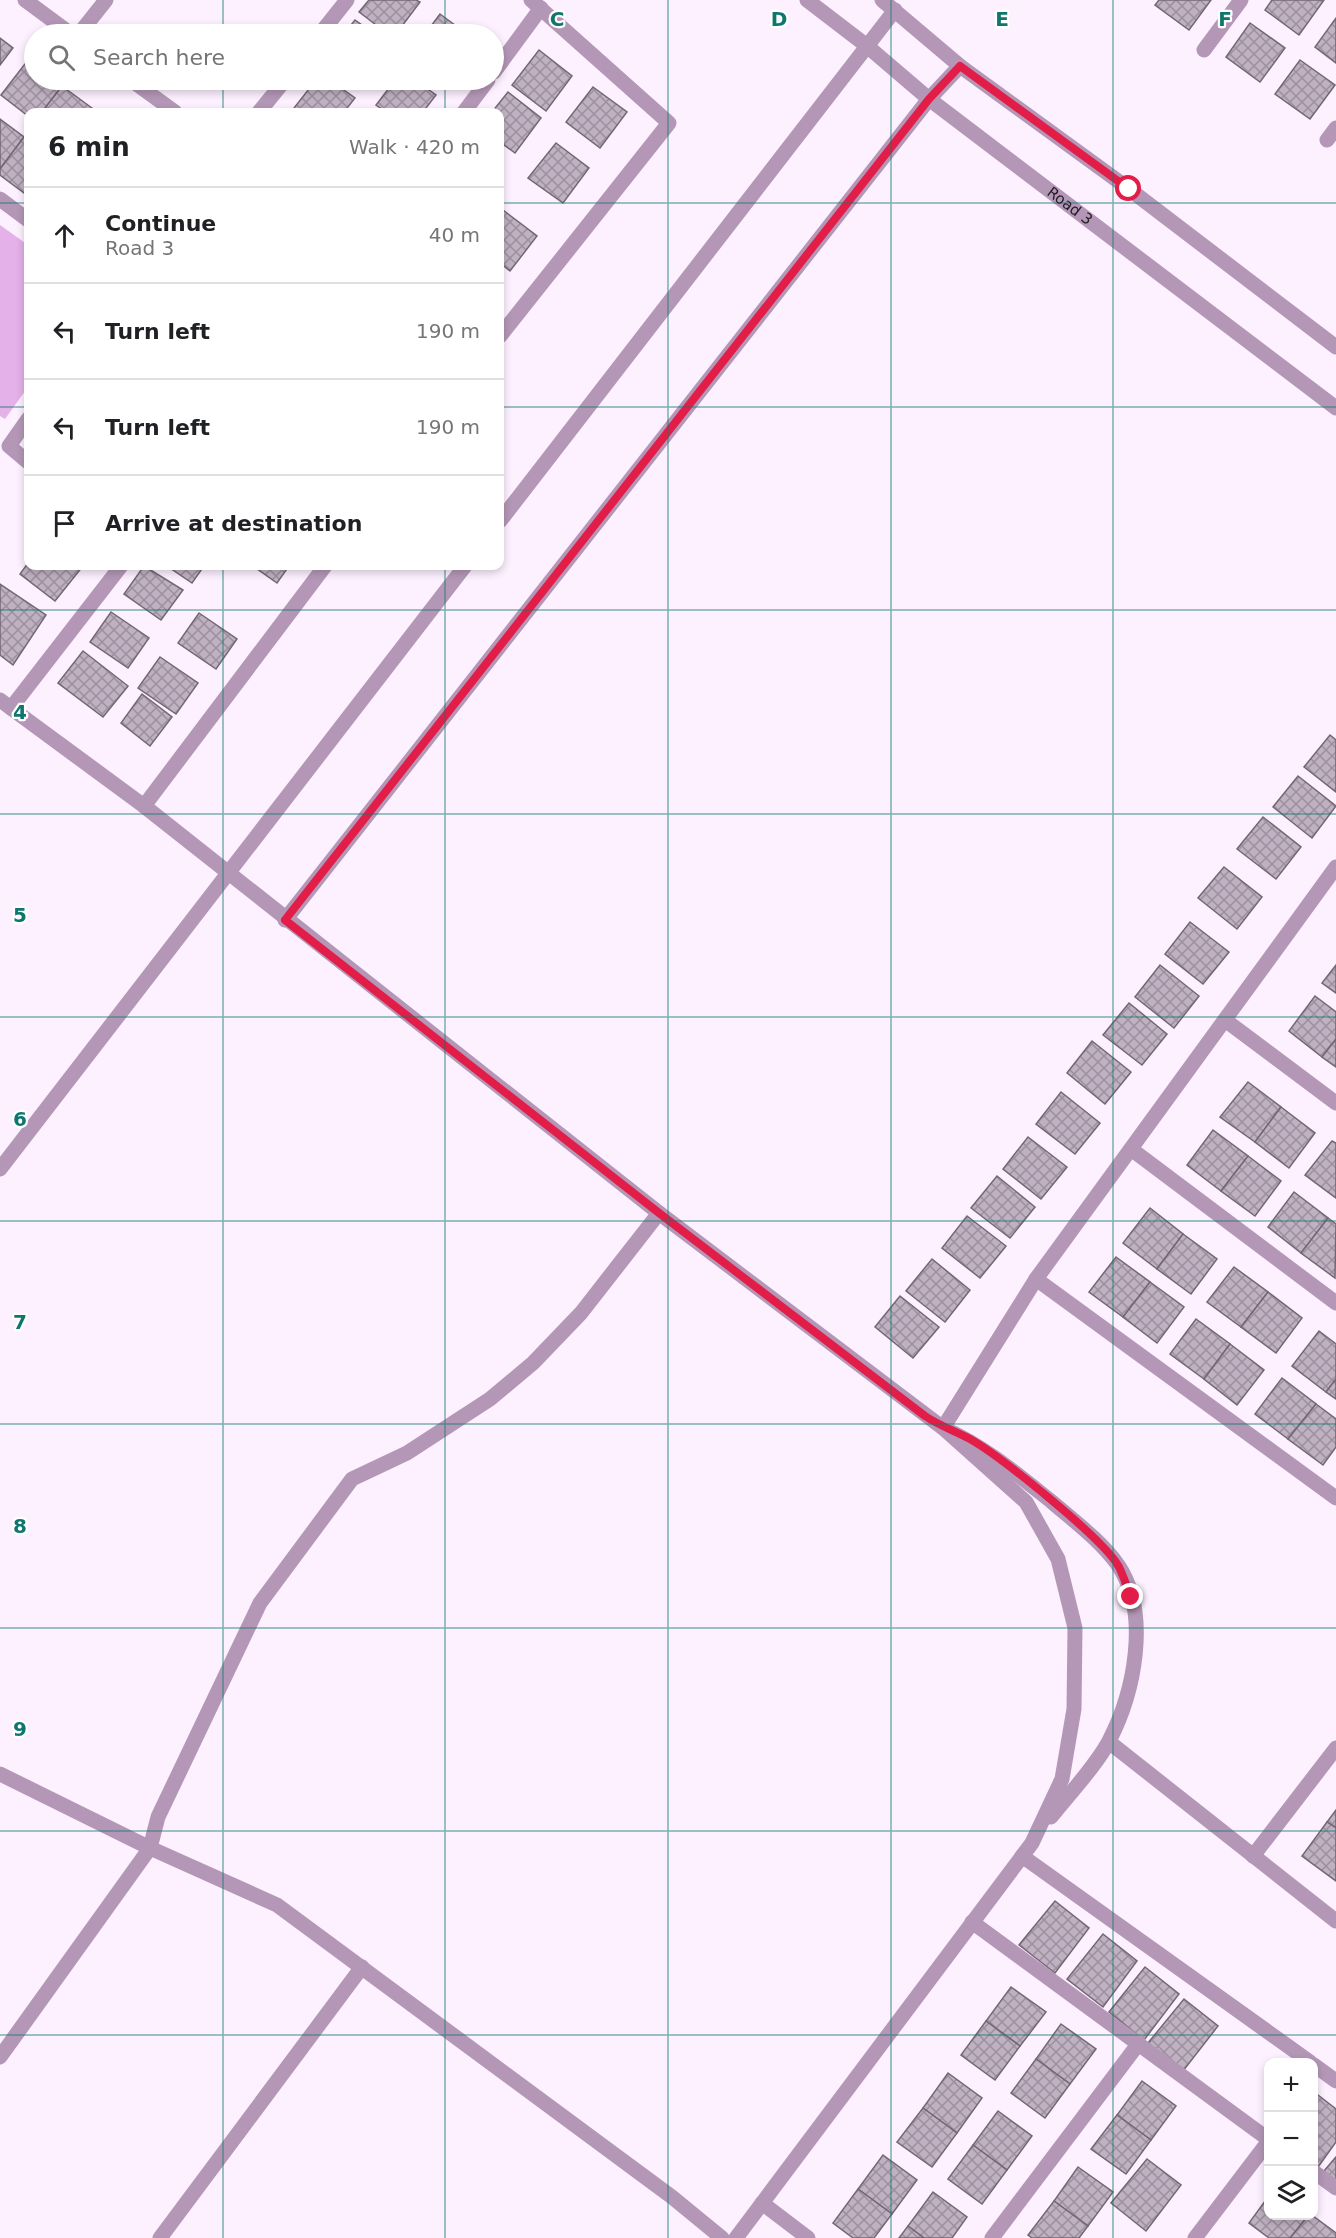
<!DOCTYPE html>
<meta charset="utf-8">
<style>
:root{--surface:#fff;--page:#f2f2f2;--text:#202124;--muted:#757577;--line:#e0e0e0}
body{margin:0;font-family:"DejaVu Sans",sans-serif;background:var(--page);color:var(--text)}
.controls{position:absolute;right:18px;bottom:18px;display:grid;overflow:hidden;border-radius:12px;box-shadow:0 3px 9px #0003}
.controls button{width:54px;height:54px;display:grid;place-items:center;padding:0;border:0;border-bottom:2px solid var(--line);background:var(--surface);color:var(--text);font:30px sans-serif}
.stop{position:absolute;width:18px;height:18px;margin:-14px;border:4px solid #e11d48;border-radius:50%;background:#fff}
.stop.end{background:#e11d48;border-color:#fff;box-shadow:0 2px 6px #0008}
.list{margin:0;padding:0;list-style:none}
h2{display:flex;justify-content:space-between;align-items:center;height:78px;margin:0;padding:0 24px;font-size:26px}
h2 small{font-size:20px;font-weight:400;color:var(--muted)}
.list li{display:grid;grid-template-columns:39px 1fr auto;gap:18px;align-items:center;box-sizing:border-box;height:96px;padding:0 24px;border-top:2px solid var(--line)}
.list b{display:block;font-size:22px;white-space:nowrap}
.list p{margin:0;font-size:20px;white-space:nowrap;color:var(--muted)}
.list em{font-size:20px;font-style:normal;color:var(--muted)}
.icon{flex:none;width:33px;height:33px;fill:none;stroke:currentColor;stroke-width:2;stroke-linecap:round;stroke-linejoin:round}
.map{position:relative;flex:none;width:1336px;height:2238px;overflow:hidden}
.search{position:absolute;background:var(--surface);box-shadow:0 3px 9px #0003;left:24px;top:24px;width:480px;height:66px;display:flex;align-items:center;gap:15px;box-sizing:border-box;padding:0 21px;border-radius:33px;color:var(--muted);font-size:22px}
.panel{position:absolute;background:var(--surface);box-shadow:0 3px 9px #0003;left:24px;top:108px;width:480px;height:462px;border-radius:12px}
.map>svg:first-child{display:block}
.park{fill:#e4b1e9}
.building{fill:url(#building-cross-hatch);stroke:#746675;stroke-width:1.5}
.lines{fill:none;stroke-linecap:round;stroke-linejoin:round}
.minor{stroke:#b497b7;stroke-width:15}
.route{stroke:#e11d48;stroke-width:8}
.grid{fill:none;stroke:#0f766e;stroke-width:1.5;stroke-opacity:0.55}
.labels{text-anchor:middle;stroke-width:4.5;stroke-linejoin:round;paint-order:stroke}
.street-label{font-size:15px;fill:#231e24;stroke:#fff}
.grid-label{font-size:20px;text-anchor:middle;font-weight:bold;fill:#0f766e;stroke:#fff;stroke-width:4.5;stroke-linejoin:round;paint-order:stroke}
</style>
<div class="map">
<svg width="1336" height="2238" viewBox="0 0 1336 2238">
<defs>
<pattern id="building-cross-hatch" width="8" height="8" patternUnits="userSpaceOnUse" patternTransform="scale(1.5)"><rect width="8" height="8" fill="#c0b1c2"/><path d="M0 0l8 8M0 8l8-8" fill="none" stroke="#9c8f9d"/></pattern>
</defs>
<rect width="100%" height="100%" fill="#fdf0ff"/>
<polygon class="park" points="0,225 28,245 28,387 5,419 0,416"/>
<g class="building">
<polygon points="369,0 416,0 420,2 396,34 388,34 359,12"/>
<polygon points="1159,0 1211,0 1189,30 1155,5"/>
<polygon points="1272,0 1324,0 1299,35 1265,10"/>
<polygon points="440,14 467,34 425,34"/>
<polygon points="1336,18 1336,63 1315,47"/>
<polygon points="355,20 375,34 344,34"/>
<polygon points="1250,23 1285,48 1260,82 1226,57"/>
<polygon points="0,38 13,48 0,65"/>
<polygon points="539,50 572,76 546,111 512,85"/>
<polygon points="28,60 34,65 34,80 53,80 62,86 42,112 28,112 28,116 1,95"/>
<polygon points="1300,60 1335,85 1310,119 1275,94"/>
<polygon points="316,80 330,80 355,98 344,112 300,112 294,108"/>
<polygon points="395,80 415,80 436,95 423,112 386,112 376,105"/>
<polygon points="62,86 96,111 95,112 42,112"/>
<polygon points="593,87 627,112 600,148 566,122"/>
<polygon points="508,92 541,118 515,153 500,142 500,112 492,112"/>
<polygon points="0,119 24,137 0,169"/>
<polygon points="24,137 28,140 28,196 0,175 0,169"/>
<polygon points="556,143 589,168 563,203 528,178"/>
<polygon points="503,210 537,236 510,271 500,263 500,215"/>
<polygon points="28,563 28,566 83,566 55,601 20,574"/>
<polygon points="144,566 183,590 161,620 124,594"/>
<polygon points="167,566 204,566 192,583"/>
<polygon points="253,566 289,566 277,583"/>
<polygon points="0,584 46,615 13,665 0,655"/>
<polygon points="111,612 149,638 128,668 90,642"/>
<polygon points="199,613 237,639 216,669 178,643"/>
<polygon points="83,651 128,686 103,717 58,683"/>
<polygon points="160,657 198,683 176,714 138,688"/>
<polygon points="142,694 172,717 150,746 121,723"/>
<polygon points="1330,735 1336,740 1336,792 1304,767"/>
<polygon points="1298,776 1336,806 1312,838 1273,807"/>
<polygon points="1263,817 1301,847 1276,879 1237,849"/>
<polygon points="1224,867 1262,897 1237,929 1198,898"/>
<polygon points="1190,922 1229,952 1203,984 1165,954"/>
<polygon points="1160,965 1199,996 1174,1028 1135,997"/>
<polygon points="1336,965 1336,993 1322,983"/>
<polygon points="1315,996 1336,1012 1336,1039 1322,1057 1289,1031"/>
<polygon points="1129,1003 1167,1034 1142,1065 1103,1035"/>
<polygon points="1336,1039 1336,1067 1322,1057"/>
<polygon points="1092,1041 1131,1072 1105,1104 1067,1073"/>
<polygon points="1248,1082 1281,1107 1255,1142 1220,1117"/>
<polygon points="1061,1092 1100,1123 1075,1154 1036,1124"/>
<polygon points="1281,1107 1315,1133 1289,1168 1255,1142"/>
<polygon points="1213,1130 1248,1156 1221,1191 1187,1165"/>
<polygon points="1028,1137 1067,1167 1041,1199 1003,1169"/>
<polygon points="1332,1141 1336,1143 1336,1198 1305,1175"/>
<polygon points="1248,1156 1281,1181 1255,1216 1221,1191"/>
<polygon points="997,1176 1035,1207 1010,1238 971,1208"/>
<polygon points="1294,1192 1328,1218 1301,1253 1268,1227"/>
<polygon points="1150,1208 1183,1234 1157,1269 1123,1243"/>
<polygon points="967,1216 1006,1246 980,1278 942,1248"/>
<polygon points="1328,1218 1336,1224 1335,1278 1301,1253"/>
<polygon points="1183,1234 1217,1259 1191,1294 1157,1269"/>
<polygon points="1116,1257 1150,1282 1123,1317 1089,1292"/>
<polygon points="932,1259 970,1290 945,1322 906,1291"/>
<polygon points="1234,1267 1268,1292 1241,1327 1207,1302"/>
<polygon points="1150,1282 1184,1307 1157,1343 1123,1317"/>
<polygon points="1268,1292 1302,1318 1276,1353 1241,1327"/>
<polygon points="900,1296 939,1327 913,1358 875,1327"/>
<polygon points="1196,1319 1230,1344 1204,1379 1170,1354"/>
<polygon points="1319,1331 1336,1344 1336,1379 1326,1392 1292,1366"/>
<polygon points="1230,1344 1264,1370 1237,1405 1204,1379"/>
<polygon points="1282,1378 1316,1404 1288,1439 1255,1414"/>
<polygon points="1336,1379 1336,1399 1326,1392"/>
<polygon points="1316,1404 1336,1419 1336,1447 1323,1465 1288,1439"/>
<polygon points="1336,1810 1336,1828 1327,1822"/>
<polygon points="1327,1822 1336,1828 1336,1881 1302,1856"/>
<polygon points="1055,1901 1089,1928 1055,1973 1019,1945"/>
<polygon points="1103,1934 1137,1961 1103,2007 1067,1979"/>
<polygon points="1145,1967 1179,1994 1144,2040 1109,2012"/>
<polygon points="1011,1987 1046,2012 1020,2046 986,2021"/>
<polygon points="1184,1999 1218,2026 1183,2071 1148,2043"/>
<polygon points="986,2021 1020,2046 995,2080 961,2055"/>
<polygon points="1061,2024 1096,2049 1070,2084 1036,2059"/>
<polygon points="1036,2059 1070,2084 1045,2118 1011,2093"/>
<polygon points="948,2073 982,2098 957,2133 923,2108"/>
<polygon points="1142,2081 1176,2106 1151,2140 1117,2115"/>
<polygon points="1318,2095 1336,2109 1336,2142 1318,2167 1314,2163 1314,2100"/>
<polygon points="923,2108 957,2133 932,2167 897,2142"/>
<polygon points="998,2111 1032,2136 1007,2170 973,2145"/>
<polygon points="1117,2115 1151,2140 1126,2174 1091,2149"/>
<polygon points="973,2145 1007,2170 982,2204 948,2179"/>
<polygon points="883,2155 917,2180 892,2214 858,2189"/>
<polygon points="1336,2157 1336,2181 1324,2171"/>
<polygon points="1147,2159 1181,2185 1146,2231 1111,2203"/>
<polygon points="1078,2167 1113,2192 1088,2226 1054,2201"/>
<polygon points="858,2189 892,2214 874,2238 853,2238 833,2223"/>
<polygon points="933,2192 967,2217 952,2238 924,2238 908,2226"/>
<polygon points="1268,2197 1268,2216 1308,2216 1290,2238 1269,2238 1249,2223"/>
<polygon points="1054,2201 1088,2226 1079,2238 1032,2238 1028,2235"/>
<polygon points="1308,2216 1313,2216 1336,2233 1336,2238 1290,2238"/>
<polygon points="908,2226 924,2238 899,2238"/>
</g>
<g class="lines">
<g class="minor">
<polyline points="25,0 71,34"/>
<path id="s1" d="M 807,0 L 867,46 L 929,99 L 1336,408"/>
<polyline points="882,0 960,66 1129,189 1336,347"/>
<polyline points="79,34 106,0"/>
<polyline points="320,34 347,0"/>
<polyline points="1204,50 1241,0"/>
<polyline points="494,72 541,8"/>
<polyline points="131,80 175,112"/>
<polyline points="259,112 285,80"/>
<polyline points="464,112 488,80"/>
<polyline points="1327,140 1336,128"/>
<polyline points="0,199 28,220"/>
<polyline points="500,336 669,123 531,0"/>
<polyline points="28,419 9,446 28,462"/>
<polyline points="500,521 895,10"/>
<polyline points="0,700 144,806 659,1213 943,1428 1026,1502 1058,1559 1075,1628 1074,1709 1062,1779 1032,1843 736,2238"/>
<polyline points="11,708 121,566"/>
<polyline points="144,806 325,566"/>
<polyline points="285,920 929,99 960,66"/>
<polyline points="1225,1020 1336,1103"/>
<polyline points="1131,1149 1336,1303"/>
<polyline points="0,1169 465,566"/>
<polyline points="1036,1279 1336,1498"/>
<polyline points="1109,1742 1336,1921"/>
<polyline points="0,1774 150,1848 277,1905 672,2197 722,2238"/>
<path d="M 1051,1817 C 1069,1794 1096,1766 1109,1741 C 1134,1693 1151,1614 1118,1565 C 1101,1541 1074,1521 1052,1502 C 1017,1474 984,1446 943,1428 L 1036,1279 L 1336,867"/>
<polyline points="1022,1856 1310,2062"/>
<polyline points="1253,1856 1336,1748"/>
<polyline points="972,1922 1268,2139"/>
<polyline points="0,2057 150,1848 158,1817 260,1603 352,1479 407,1453 490,1399 533,1363 581,1313 659,1213"/>
<polyline points="1314,2065 1336,2081"/>
<polyline points="1314,2172 1336,2188"/>
<polyline points="762,2203 808,2238"/>
<polyline points="160,2238 362,1967"/>
<polyline points="992,2238 1139,2043"/>
<polyline points="1195,2238 1268,2142"/>
</g>
</g>
<g class="lines">
<path class="route" d="M 1129,189 L 960,66 L 929,99 L 285,920 L 659,1213 L 925,1416 C 940,1426 955,1431 970,1439 C 1000,1456 1104,1539 1119,1567 C 1124,1577 1127,1588 1131,1597"/>
</g>
<path class="grid" d="M 223,0 L 223,34M 445,0 L 445,34M 668,0 L 668,2238M 891,0 L 891,2238M 1113,0 L 1113,2238M 223,80 L 223,112M 445,80 L 445,112M 0,203 L 28,203M 500,203 L 1336,203M 0,407 L 28,407M 500,407 L 1336,407M 223,566 L 223,2238M 445,566 L 445,2238M 0,610 L 1336,610M 0,814 L 1336,814M 0,1017 L 1336,1017M 0,1221 L 1336,1221M 0,1424 L 1336,1424M 0,1628 L 1336,1628M 0,1831 L 1336,1831M 0,2035 L 1336,2035"/>
<g class="labels">
<g class="street-label">
<text dy="5" stroke="none"><textPath href="#s1" startOffset="334">Road 3</textPath></text>
</g>
</g>
<g class="grid-label">
<text x="557" y="26">C</text>
<text x="779" y="26">D</text>
<text x="1002" y="26">E</text>
<text x="1225" y="26">F</text>
<text x="20" y="719">4</text>
<text x="20" y="922">5</text>
<text x="20" y="1126">6</text>
<text x="20" y="1329">7</text>
<text x="20" y="1533">8</text>
<text x="20" y="1736">9</text>
</g>
</svg>
<div class="controls">
<button>+</button>
<button>−</button>
<button><svg class="icon" aria-label="layers" viewBox="0 0 24 24"><path d="M12 4l9 5-9 5-9-5zM3 14l9 5 9-5"/></svg></button>
</div>
<div class="stop" style="left:1129px;top:189px"></div>
<div class="stop end" style="left:1131px;top:1597px"></div>
<div class="search"><svg class="icon" aria-label="search" viewBox="0 0 24 24"><circle cx="10" cy="10" r="6"/><path d="M15 15l6 6"/></svg>Search here</div>
<section class="panel">
<h2>6 min<small>Walk · 420 m</small></h2>
<ul class="list">
<li><svg class="icon" aria-label="ahead" viewBox="0 0 24 24"><path d="M12 20V5M6 11l6-6 6 6"/></svg><div><b>Continue</b><p>Road 3</p></div><em>40 m</em></li>
<li><svg class="icon" aria-label="left" viewBox="0 0 24 24"><path d="M17 20v-9H6M10 6l-5 5 5 5"/></svg><div><b>Turn left</b></div><em>190 m</em></li>
<li><svg class="icon" aria-label="left" viewBox="0 0 24 24"><path d="M17 20v-9H6M10 6l-5 5 5 5"/></svg><div><b>Turn left</b></div><em>190 m</em></li>
<li><svg class="icon" aria-label="arrive" viewBox="0 0 24 24"><path d="M6 21V4h12l-3 4 3 4H6"/></svg><div><b>Arrive at destination</b></div></li>
</ul>
</section>
</div>
